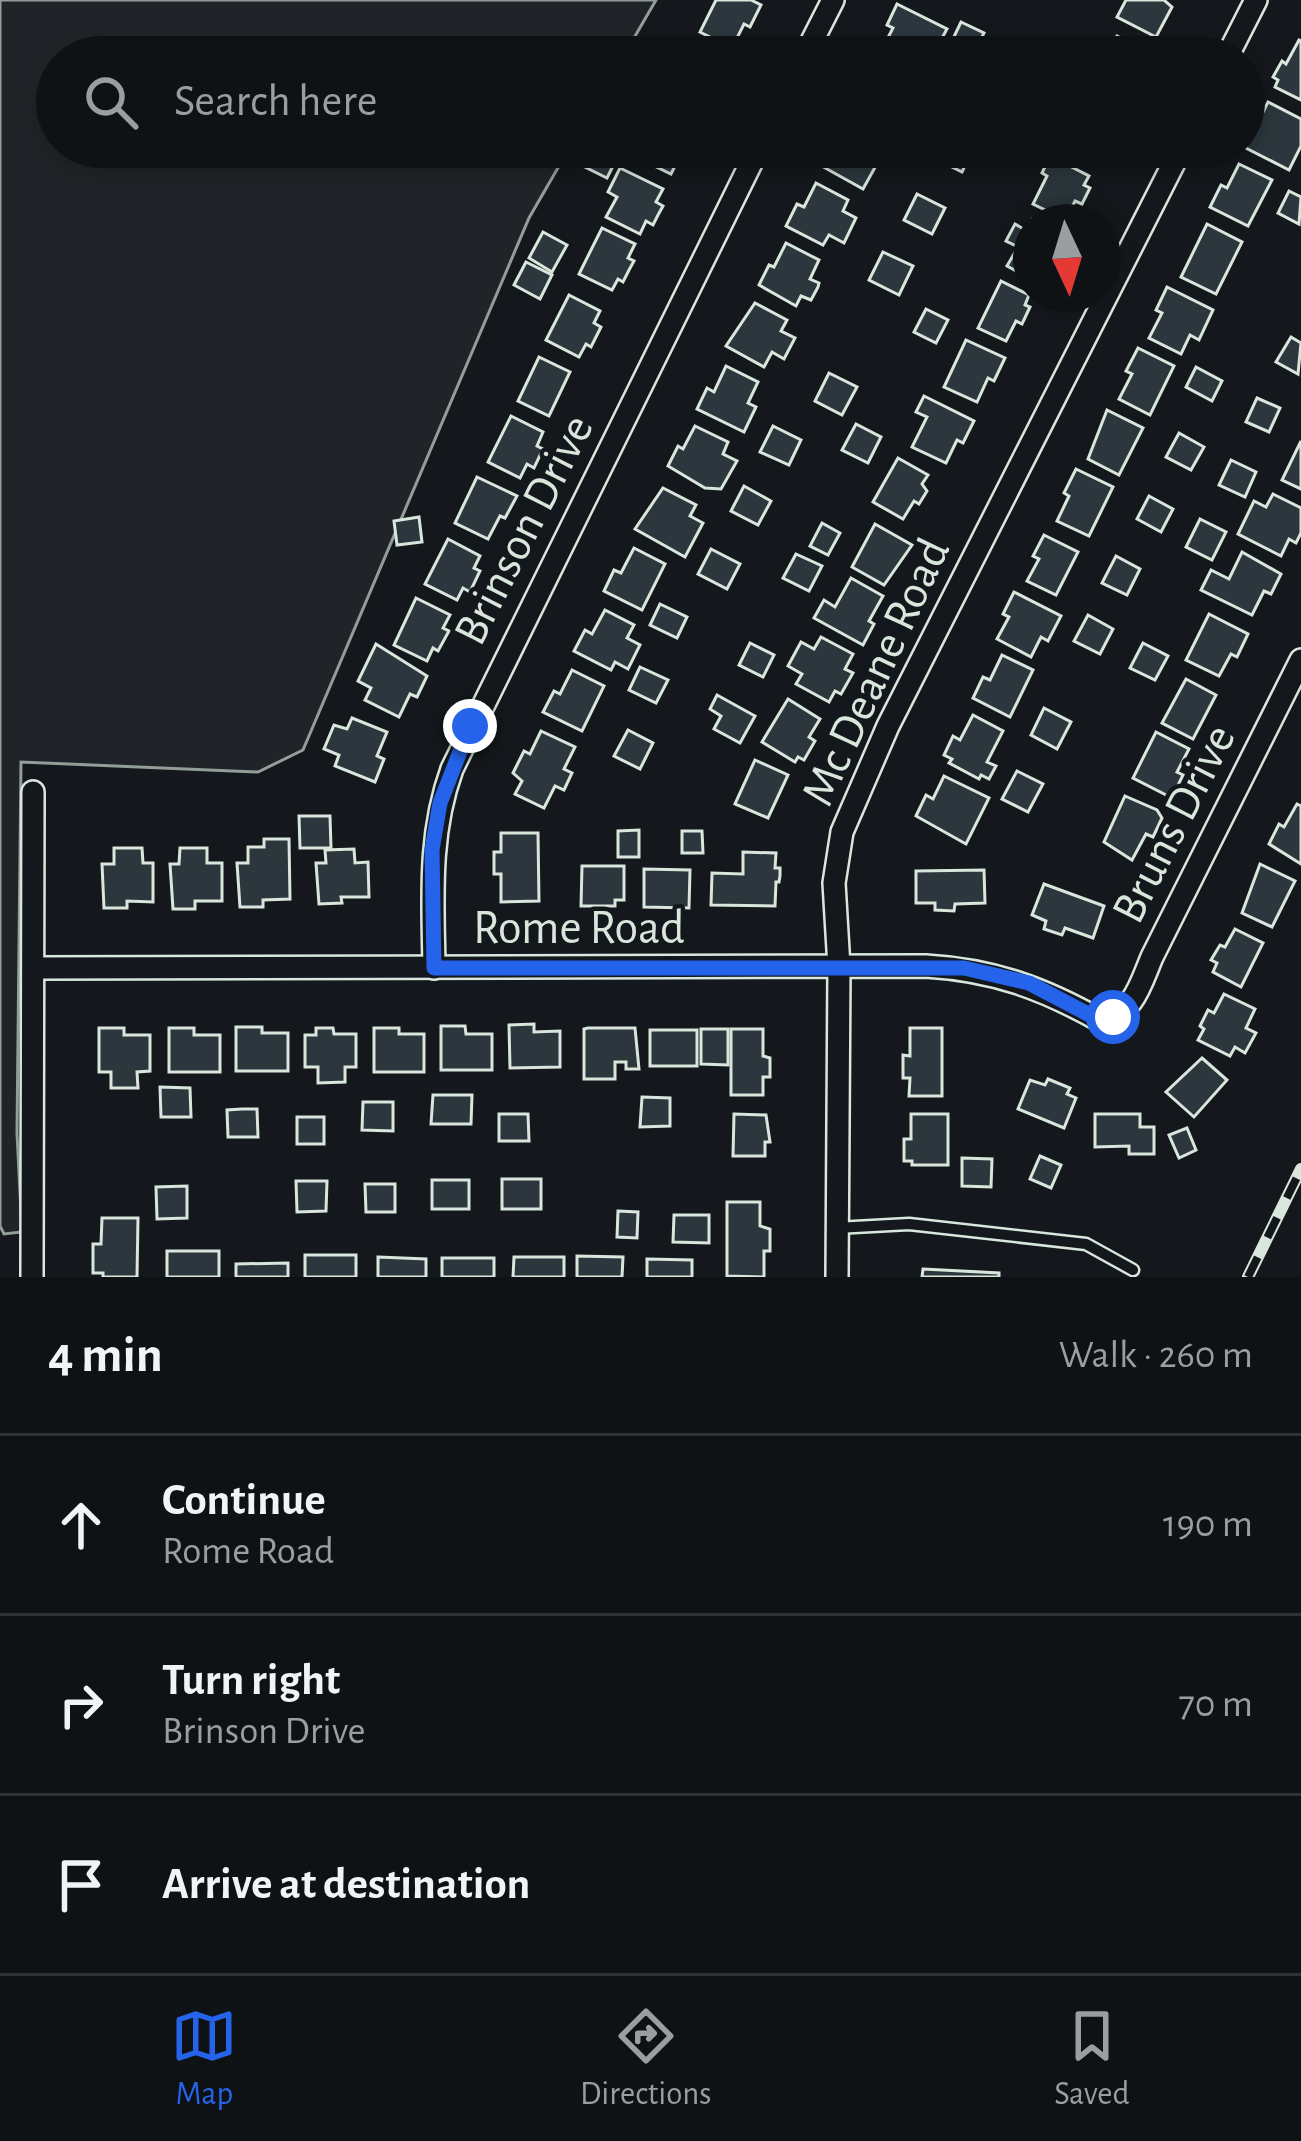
<!DOCTYPE html>
<meta charset="utf-8">
<style>
:root{--surface:#0f1215;--page:#181b1e;--text:#f1f3f6;--muted:#9b9ea0;--line:#2f3234;--accent:#2563eb}
body{margin:0;font-family:"Alegreya Sans",sans-serif;background:var(--page);color:var(--text)}
.compass{position:absolute;left:1013px;top:204px;width:108px;height:108px;border-radius:50%;background:var(--surface);box-shadow:0 6px 18px #0003;rotate:176deg}
.stop{position:absolute;width:36px;height:36px;margin:-27px;border:9px solid #2563eb;border-radius:50%;background:#fff}
.stop.end{background:#2563eb;border-color:#fff;box-shadow:0 3px 12px #0008}
.list{margin:0;padding:0;list-style:none}
h2{display:flex;justify-content:space-between;align-items:center;height:156px;margin:0;padding:0 48px;font-size:51px}
h2 small{font-size:39px;font-weight:400;color:var(--muted)}
.list li{display:grid;grid-template-columns:78px 1fr auto;gap:36px;align-items:center;box-sizing:border-box;height:180px;padding:0 48px;border-top:3px solid var(--line)}
.list b{display:block;font-size:45px;white-space:nowrap}
.list p{margin:0;font-size:39px;white-space:nowrap;color:var(--muted)}
.list em{font-size:39px;font-style:normal;color:var(--muted)}
.icon{flex:none;width:66px;height:66px;fill:none;stroke:currentColor;stroke-width:2;stroke-linecap:round;stroke-linejoin:round}
.map{position:relative;flex:none;width:1301px;height:1277px;overflow:hidden}
.search{position:absolute;background:var(--surface);box-shadow:0 6px 18px #0003;left:36px;right:36px;top:36px;height:132px;display:flex;align-items:center;gap:30px;box-sizing:border-box;padding:0 42px;border-radius:66px;color:var(--muted);font-size:45px}
.sheet{height:696px;background:var(--surface)}
nav{display:flex;justify-content:space-around;align-items:center;box-sizing:border-box;height:168px;border-top:3px solid var(--line);background:var(--surface);font-size:33px;color:var(--muted)}
nav a{display:grid;justify-items:center;gap:6px}
nav .on{color:var(--accent)}
.map>svg:first-child{display:block}
.green{fill:#202428;stroke:#939e99;stroke-width:3}
.building{fill:#2c363c;stroke:#d8e6dc;stroke-width:3}
.lines{fill:none;stroke-linecap:round;stroke-linejoin:round}
.lane-casing{stroke:#d8e6dc;stroke-width:15}
.street-casing{stroke:#d8e6dc;stroke-width:26}
.lane{stroke:#14181c;stroke-width:10}
.street{stroke:#14181c;stroke-width:21}
.rail-casing{stroke:#d8e6dc;stroke-width:12}
.rail{stroke:#14181c;stroke-width:8;stroke-dasharray:22;stroke-linecap:butt}
.route{stroke:#2563eb;stroke-width:15}
.labels{text-anchor:middle;stroke-width:9;stroke-linejoin:round;paint-order:stroke}
.street-label{font-size:48px;fill:#d8e6dc;stroke:#14181c}
</style>
<div class="map">
<svg width="1301" height="1277" viewBox="0 0 1301 1277">
<rect width="100%" height="100%" fill="#14181c"/>
<polygon class="green" points="0,0 656,0 623,57 57,57 57,147 570,147 529,218 303,750 258,772 21,762 17,1133 22,1232 4,1234 0,1226"/>
<g class="building">
<polygon points="716,0 751,0 761,5 750,27 744,24 732,48 700,32"/>
<polygon points="1126,0 1164,0 1172,7 1156,37 1117,17"/>
<polygon points="897,4 947,29 936,49 925,44 919,57 892,57 881,51 893,28 887,25"/>
<polygon points="961,22 984,33 972,56 950,45"/>
<polygon points="1117,36 1155,55 1154,57 1091,57 1101,39 1112,45"/>
<polygon points="1299,40 1301,41 1301,100 1275,87 1278,80 1273,77 1282,61 1286,64"/>
<polygon points="1268,102 1301,119 1301,146 1289,170 1244,147 1249,137 1244,134 1252,119 1258,122"/>
<polygon points="590,147 604,147 619,154 607,178 581,165"/>
<polygon points="643,147 692,147 689,154 683,150 671,174 638,158"/>
<polygon points="827,147 876,147 883,153 863,189 818,164"/>
<polygon points="940,147 974,147 962,172 934,158"/>
<polygon points="1050,156 1089,176 1084,185 1090,188 1082,204 1075,201 1066,220 1033,204 1047,176 1042,173"/>
<polygon points="1239,164 1272,180 1248,226 1210,207 1221,185 1227,188"/>
<polygon points="620,168 663,189 656,202 663,206 658,215 653,225 646,221 640,234 606,217 617,197 608,192"/>
<polygon points="816,183 848,200 843,211 856,218 844,243 829,235 823,245 786,226 797,204 804,207"/>
<polygon points="1289,191 1301,197 1299,224 1278,213"/>
<polygon points="917,194 945,208 932,234 904,220"/>
<polygon points="1032,219 1038,222 1031,222 1031,279 1007,266 1018,247 1006,241 1015,224 1025,230"/>
<polygon points="1207,224 1242,242 1216,294 1181,277"/>
<polygon points="602,228 635,244 628,258 634,261 629,270 623,282 618,279 612,290 579,274"/>
<polygon points="543,232 567,245 552,272 529,258"/>
<polygon points="786,243 819,260 810,279 819,283 818,287 811,300 801,296 796,306 759,285 769,265 774,267"/>
<polygon points="883,252 913,266 899,295 869,280"/>
<polygon points="526,262 552,275 540,299 514,285"/>
<polygon points="1001,281 1029,295 1025,305 1030,307 1022,324 1016,321 1006,341 978,328"/>
<polygon points="1167,287 1213,310 1199,340 1190,335 1181,354 1149,338 1162,313 1156,310"/>
<polygon points="569,295 600,311 594,323 601,327 591,347 586,344 579,357 546,340"/>
<polygon points="755,303 787,320 781,331 795,338 784,359 772,352 764,367 726,346"/>
<polygon points="926,309 948,320 936,343 914,332"/>
<polygon points="1291,337 1301,343 1298,374 1276,362"/>
<polygon points="966,340 1005,358 994,381 988,378 977,402 944,387"/>
<polygon points="1138,348 1174,366 1150,415 1119,399 1132,374 1126,371"/>
<polygon points="539,357 570,372 549,416 518,401"/>
<polygon points="726,366 758,382 748,403 756,407 744,432 697,409 707,388 714,392"/>
<polygon points="1196,367 1222,381 1212,401 1186,387"/>
<polygon points="829,373 857,387 842,415 815,401"/>
<polygon points="924,396 974,421 963,443 957,440 946,463 912,447 927,417 916,412"/>
<polygon points="1257,398 1280,408 1269,432 1246,422"/>
<polygon points="1107,410 1143,428 1119,475 1088,459"/>
<polygon points="511,416 543,432 537,446 543,449 534,468 527,464 520,478 488,462"/>
<polygon points="856,424 881,437 868,463 842,450"/>
<polygon points="695,426 728,442 723,454 737,461 721,489 705,488 668,466 678,446 683,449"/>
<polygon points="773,426 801,440 789,465 760,452"/>
<polygon points="1179,433 1204,447 1191,470 1166,457"/>
<polygon points="1301,441 1301,489 1282,480"/>
<polygon points="898,458 928,475 922,484 927,491 919,504 914,501 903,519 873,502"/>
<polygon points="1231,460 1256,472 1245,497 1219,485"/>
<polygon points="1076,469 1113,487 1089,536 1057,521 1069,496 1064,493"/>
<polygon points="477,477 517,496 505,518 500,516 488,539 455,523"/>
<polygon points="744,486 771,501 758,525 731,511"/>
<polygon points="663,488 696,505 690,516 703,523 685,557 635,529"/>
<polygon points="1273,494 1301,508 1301,533 1296,543 1289,539 1281,556 1238,534 1254,501 1266,507"/>
<polygon points="1149,496 1173,509 1161,532 1137,519"/>
<polygon points="419,517 422,542 397,545 394,521"/>
<polygon points="1200,519 1226,532 1212,560 1186,547"/>
<polygon points="822,523 840,533 828,555 810,546"/>
<polygon points="875,524 912,545 884,585 852,567"/>
<polygon points="1044,535 1078,552 1056,595 1027,581 1039,559 1033,556"/>
<polygon points="448,539 480,556 474,568 480,571 470,592 463,588 457,600 425,584"/>
<polygon points="634,548 665,564 642,610 604,591 614,570 621,573"/>
<polygon points="711,549 740,564 727,589 698,574"/>
<polygon points="1242,552 1281,574 1271,594 1264,591 1252,615 1201,590 1211,570 1229,579"/>
<polygon points="796,554 822,566 809,591 783,578"/>
<polygon points="1116,556 1140,569 1127,595 1102,583"/>
<polygon points="851,578 883,596 869,621 874,624 863,645 814,618 824,600 835,607"/>
<polygon points="1014,592 1061,616 1048,641 1041,637 1031,657 997,639 1009,617 1003,614"/>
<polygon points="416,598 450,615 443,628 449,631 438,651 433,648 427,661 394,645"/>
<polygon points="660,604 687,617 677,638 650,625"/>
<polygon points="605,610 634,625 627,638 640,645 628,669 615,662 611,670 574,651 585,630 592,634"/>
<polygon points="1209,614 1248,634 1237,657 1231,654 1219,676 1186,660"/>
<polygon points="1088,615 1113,629 1100,654 1074,641"/>
<polygon points="821,637 853,654 845,669 853,673 841,694 835,691 829,702 796,684 802,674 788,666 801,642 814,649"/>
<polygon points="750,643 774,655 763,677 739,665"/>
<polygon points="1143,643 1168,656 1155,680 1130,668"/>
<polygon points="376,644 427,676 417,697 410,694 399,717 365,700 371,688 358,681"/>
<polygon points="1002,655 1033,670 1010,717 973,698 983,677 990,680"/>
<polygon points="640,667 668,680 656,703 629,690"/>
<polygon points="572,670 604,686 582,731 543,712 554,691 560,694"/>
<polygon points="1186,679 1216,695 1193,739 1162,723"/>
<polygon points="717,695 755,716 740,743 714,729 721,716 710,709"/>
<polygon points="788,699 820,719 809,737 815,741 804,760 798,757 795,762 762,742"/>
<polygon points="1044,708 1071,722 1057,749 1031,735"/>
<polygon points="973,715 1003,731 987,762 996,766 989,779 981,775 979,779 949,763 952,759 944,755 953,736 960,740"/>
<polygon points="352,718 387,732 377,756 384,759 375,782 335,766 339,755 324,749 334,725 347,729"/>
<polygon points="628,730 653,743 640,769 614,756"/>
<polygon points="541,731 575,747 564,769 572,773 564,790 555,786 544,808 515,794 522,781 513,773 524,751 530,754"/>
<polygon points="1156,732 1189,749 1177,772 1183,775 1172,798 1133,778"/>
<polygon points="755,760 788,775 768,818 735,804"/>
<polygon points="1017,771 1043,784 1028,812 1002,799"/>
<polygon points="944,776 989,798 966,844 916,816 926,795 933,799"/>
<polygon points="1125,796 1157,810 1162,818 1153,837 1146,834 1132,860 1104,842"/>
<polygon points="1297,804 1301,806 1301,864 1269,844 1279,824 1284,827"/>
<polygon points="299,816 330,816 331,848 300,848"/>
<polygon points="639,830 639,857 618,857 618,831"/>
<polygon points="682,831 702,831 703,853 682,853"/>
<polygon points="501,833 538,833 539,901 501,902 501,874 494,874 494,852 501,852"/>
<polygon points="264,839 289,839 290,899 263,900 263,907 240,907 237,863 248,863 248,847 264,847"/>
<polygon points="114,848 142,848 143,863 153,863 153,902 127,901 127,908 104,908 102,864 114,864"/>
<polygon points="180,848 207,848 207,863 222,863 222,901 195,901 195,909 173,909 170,864 179,864"/>
<polygon points="354,849 355,863 368,862 369,897 341,897 342,903 319,904 316,863 326,863 325,850"/>
<polygon points="743,852 776,853 775,868 780,868 780,876 779,882 776,882 775,906 711,905 712,873 743,874"/>
<polygon points="1260,864 1295,881 1272,927 1242,913"/>
<polygon points="582,866 624,866 624,900 615,900 615,906 581,906"/>
<polygon points="644,869 690,870 689,908 644,907"/>
<polygon points="984,870 985,903 955,904 954,911 935,910 935,903 916,903 916,871"/>
<polygon points="1044,884 1104,906 1093,938 1065,928 1062,935 1044,929 1046,921 1032,915"/>
<polygon points="1235,929 1263,943 1241,987 1213,972 1217,963 1211,960 1220,945 1225,947"/>
<polygon points="1224,994 1255,1009 1246,1028 1256,1033 1245,1053 1235,1047 1230,1056 1198,1040 1204,1029 1200,1026 1208,1010 1214,1013"/>
<polygon points="534,1024 534,1032 560,1031 560,1067 510,1068 509,1025"/>
<polygon points="441,1026 465,1026 466,1034 492,1034 492,1070 441,1070"/>
<polygon points="236,1027 262,1027 262,1033 288,1033 288,1071 236,1071"/>
<polygon points="99,1028 124,1028 124,1035 150,1035 150,1071 137,1072 138,1088 111,1088 111,1072 99,1072"/>
<polygon points="169,1028 194,1028 194,1035 220,1035 220,1072 169,1072"/>
<polygon points="316,1028 333,1028 334,1034 356,1034 356,1067 345,1067 345,1082 318,1083 318,1067 305,1067 305,1035 316,1035"/>
<polygon points="374,1028 399,1028 399,1034 424,1034 424,1072 374,1072"/>
<polygon points="588,1028 635,1028 639,1069 626,1069 626,1062 615,1062 615,1079 584,1079 584,1029"/>
<polygon points="910,1028 942,1028 942,1096 909,1096 910,1078 903,1078 903,1055 910,1056"/>
<polygon points="701,1029 728,1029 728,1065 701,1064"/>
<polygon points="731,1029 763,1029 763,1056 770,1058 770,1077 763,1077 763,1095 731,1095"/>
<rect x="650" y="1030" width="47" height="36"/>
<polygon points="1202,1058 1227,1080 1194,1117 1166,1092"/>
<polygon points="1048,1079 1070,1088 1067,1094 1076,1098 1064,1128 1018,1109 1030,1080 1045,1085"/>
<polygon points="160,1087 190,1088 191,1117 161,1117"/>
<polygon points="433,1095 472,1095 471,1124 431,1124"/>
<polygon points="642,1097 670,1098 670,1126 640,1127"/>
<polygon points="363,1102 393,1102 393,1131 362,1130"/>
<polygon points="242,1109 257,1109 258,1137 228,1137 227,1110"/>
<polygon points="499,1114 528,1114 529,1141 499,1141"/>
<polygon points="734,1114 766,1115 770,1142 765,1142 765,1156 733,1156"/>
<polygon points="911,1114 948,1114 948,1165 912,1165 912,1161 904,1161 904,1139 911,1139"/>
<polygon points="1095,1114 1140,1114 1140,1127 1154,1127 1154,1154 1129,1154 1129,1146 1095,1147"/>
<rect x="297" y="1117" width="27" height="27"/>
<polygon points="1187,1128 1196,1150 1179,1158 1169,1135"/>
<polygon points="1040,1156 1061,1165 1051,1188 1030,1179"/>
<polygon points="962,1158 992,1159 991,1187 962,1186"/>
<rect x="502" y="1179" width="39" height="30"/>
<rect x="432" y="1180" width="37" height="29"/>
<polygon points="296,1181 327,1181 326,1211 297,1212"/>
<polygon points="365,1184 395,1184 395,1212 366,1212"/>
<polygon points="187,1186 187,1218 157,1219 156,1187"/>
<polygon points="727,1202 760,1202 760,1226 770,1229 770,1251 764,1251 764,1277 727,1276"/>
<polygon points="618,1211 638,1212 637,1238 617,1237"/>
<polygon points="674,1215 709,1215 709,1243 673,1242"/>
<polygon points="102,1218 138,1218 137,1277 103,1277 103,1273 93,1273 93,1244 101,1244"/>
<rect x="167" y="1251" width="52" height="26"/>
<rect x="305" y="1255" width="51" height="22"/>
<polygon points="577,1256 623,1257 622,1277 577,1277"/>
<polygon points="378,1257 426,1259 426,1277 378,1277"/>
<polygon points="514,1257 564,1257 564,1277 513,1277"/>
<rect x="442" y="1258" width="52" height="19"/>
<polygon points="647,1259 692,1260 692,1277 647,1277"/>
<polygon points="288,1263 288,1277 236,1277 236,1264"/>
<polygon points="923,1269 999,1273 999,1277 922,1277"/>
</g>
<g class="lines">
<defs>
<polyline id="lane" points="836,1228 909,1224 1086,1244 1133,1270"/>
<g id="street">
<polyline points="804,57 833,0"/>
<polyline points="1227,57 1256,0"/>
<path d="M 34,968 L 926,966 C 993,970 1043,988 1101,1021 C 1135,1010 1139,988 1152,957 L 1301,660"/>
<path d="M 434,968 C 433,899 428,835 452,769 L 759,147"/>
<polyline points="32,1277 33,792"/>
<polyline points="837,1277 839,967 834,883 842,832 888,726 1182,147"/>
</g>
</defs>
<use href="#lane" class="lane-casing"/>
<use href="#street" class="street-casing"/>
<use href="#lane" class="lane"/>
<use href="#street" class="street"/>
<defs>
<polyline id="rail" points="1248,1277 1301,1169"/>
</defs>
<use href="#rail" class="rail-casing"/>
<use href="#rail" class="rail"/>
</g>
<g class="lines">
<polyline class="route" points="470,726 440,803 432,850 434,968 964,968 1029,983 1101,1021 1113,1017"/>
</g>
<g class="labels">
<g class="street-label">
<text transform="translate(522 529) rotate(-63)" y="17">Brinson Drive</text>
<text transform="translate(874 671) rotate(-65)" y="17">Mc Deane Road</text>
<text transform="translate(1172 823) rotate(-63)" y="17">Bruns Drive</text>
<text x="579" y="943">Rome Road</text>
</g>
</g>
</svg>
<svg class="compass" viewBox="-18 -18 36 36"><path d="M0-13l5 13h-10z" fill="#e53935"/><path d="M0 13l5-13h-10z" fill="#9b9ea0"/></svg>
<div class="stop" style="left:1113px;top:1017px"></div>
<div class="stop end" style="left:470px;top:726px"></div>
<div class="search"><svg class="icon" aria-label="search" viewBox="0 0 24 24"><circle cx="10" cy="10" r="6"/><path d="M15 15l6 6"/></svg>Search here</div>
</div>
<section class="sheet">
<h2>4 min<small>Walk · 260 m</small></h2>
<ul class="list">
<li><svg class="icon" aria-label="ahead" viewBox="0 0 24 24"><path d="M12 20V5M6 11l6-6 6 6"/></svg><div><b>Continue</b><p>Rome Road</p></div><em>190 m</em></li>
<li><svg class="icon" aria-label="right" viewBox="0 0 24 24"><path d="M7 20v-9h11M14 6l5 5-5 5"/></svg><div><b>Turn right</b><p>Brinson Drive</p></div><em>70 m</em></li>
<li><svg class="icon" aria-label="arrive" viewBox="0 0 24 24"><path d="M6 21V4h12l-3 4 3 4H6"/></svg><div><b>Arrive at destination</b></div></li>
</ul>
</section>
<nav>
<a class="on"><svg class="icon" aria-label="map" viewBox="0 0 24 24"><path d="M3 6l6-2 6 2 6-2v14l-6 2-6-2-6 2zM9 4v14M15 6v14"/></svg>Map</a>
<a><svg class="icon" aria-label="directions" viewBox="0 0 24 24"><path d="M12 3l9 9-9 9-9-9zM9 14v-3h6M13 9l2 2-2 2"/></svg>Directions</a>
<a><svg class="icon" aria-label="saved" viewBox="0 0 24 24"><path d="M7 4h10v16l-5-4-5 4z"/></svg>Saved</a>
</nav>
